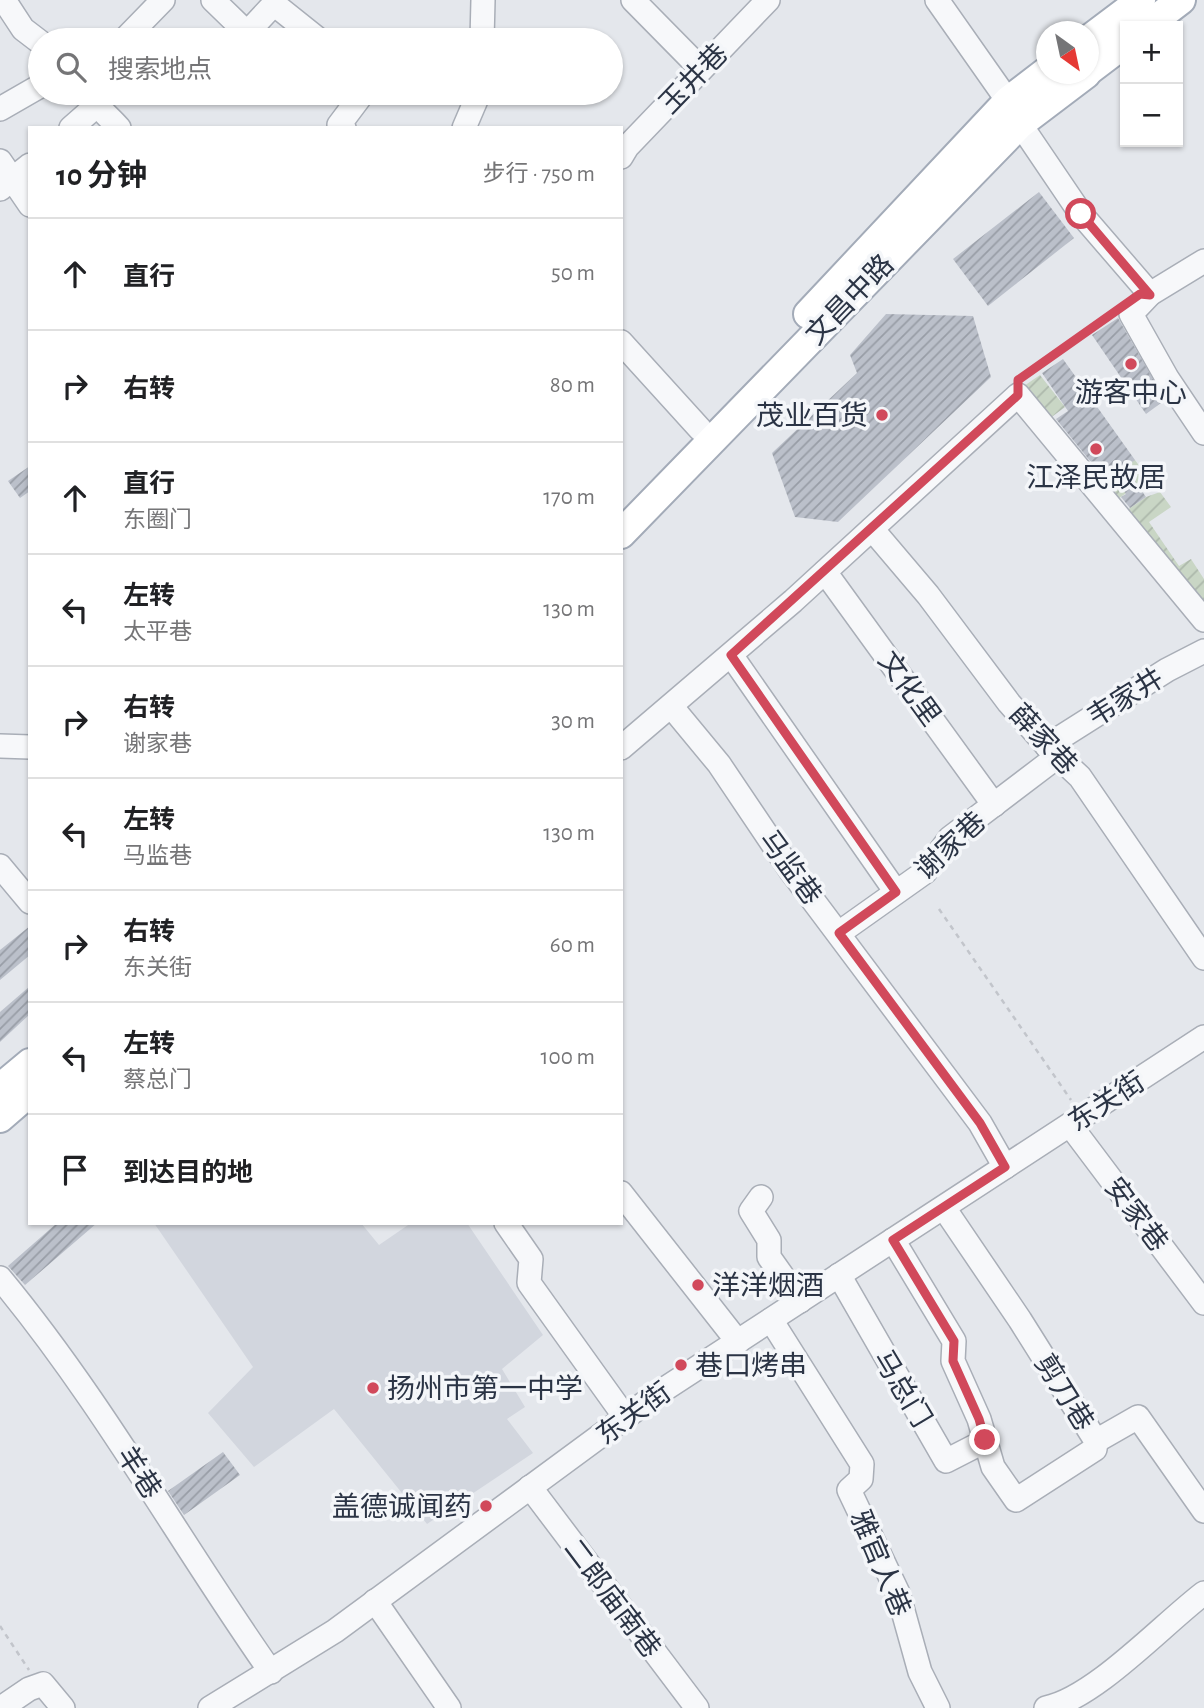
<!DOCTYPE html>
<html lang="zh">
<meta charset="utf-8">
<style>
:root{--surface:#fff;--page:#f2f2f2;--text:#202124;--muted:#757577;--line:#e0e0e0}
body{margin:0;font-family:"Alegreya Sans","Noto Sans SC",sans-serif;background:var(--page);color:var(--text)}
.controls{position:absolute;right:21px;top:21px;display:grid;overflow:hidden;border-radius:0px;box-shadow:0 2px 5px #0004}
.controls button{width:63px;height:63px;display:grid;place-items:center;padding:0;border:0;border-bottom:2px solid var(--line);background:var(--surface);color:var(--text);font:35px sans-serif}
.compass{position:absolute;left:1036px;top:21px;width:63px;height:63px;border-radius:50%;background:var(--surface);box-shadow:0 2px 5px #0004;rotate:147deg}
.stop{position:absolute;width:21px;height:21px;margin:-16px;border:5px solid #d1495b;border-radius:50%;background:#fff}
.stop.end{background:#d1495b;border-color:#fff;box-shadow:0 2px 7px #0008}
.list{margin:0;padding:0;list-style:none}
h2{display:flex;justify-content:space-between;align-items:center;height:91px;margin:0;padding:0 28px;font-size:30px}
h2 small{font-size:23px;font-weight:400;color:var(--muted)}
.list li{display:grid;grid-template-columns:46px 1fr auto;gap:21px;align-items:center;box-sizing:border-box;height:112px;padding:0 28px;border-top:2px solid var(--line)}
.list b{display:block;font-size:26px;white-space:nowrap}
.list p{margin:0;font-size:23px;white-space:nowrap;color:var(--muted)}
.list em{font-size:23px;font-style:normal;color:var(--muted)}
.icon{flex:none;width:38px;height:38px;fill:none;stroke:currentColor;stroke-width:2;stroke-linecap:round;stroke-linejoin:round}
.map{position:relative;flex:none;width:1204px;height:1708px;overflow:hidden}
.search{position:absolute;background:var(--surface);box-shadow:0 2px 5px #0004;left:28px;top:28px;width:595px;height:77px;display:flex;align-items:center;gap:18px;box-sizing:border-box;padding:0 24px;border-radius:38px;color:var(--muted);font-size:26px}
.panel{position:absolute;background:var(--surface);box-shadow:0 2px 5px #0004;left:28px;top:126px;width:595px;height:1099px;border-radius:0px}
.map>svg:first-child{display:block}
.built{fill:#d2d6de}
.garden{fill:url(#garden-furrows)}
.building{fill:url(#building-hatch)}
.lines{fill:none;stroke-linecap:round;stroke-linejoin:round}
.minor-casing{stroke:#a9aeb7;stroke-width:26}
.major-casing{stroke:#a3abb8;stroke-width:32}
.path{stroke:#c2c5cb;stroke-width:2.5;stroke-dasharray:5 5;stroke-linecap:butt}
.minor{stroke:#f7f8fa;stroke-width:23}
.major{stroke:#fff;stroke-width:28}
.route{stroke:#d1495b;stroke-width:9}
.poi-dot{fill:#d1495b;stroke:#f4f6f9;stroke-width:2.5}
.labels{text-anchor:middle;stroke-width:7;stroke-linejoin:round;paint-order:stroke}
.street-label{font-size:28px;fill:#2b3445;stroke:#f4f6f9}
.poi-label{font-size:28px;fill:#2b3445;stroke:#f4f6f9;text-anchor:start}
</style>
<div class="map">
<svg width="1204" height="1708" viewBox="0 0 1204 1708">
<defs>
<pattern id="garden-furrows" width="10" height="10" patternUnits="userSpaceOnUse" patternTransform="scale(1.75)"><rect width="10" height="10" fill="#c9d6c5"/><path d="M-1 1l2-2M0 10L10 0M9 11l2-2" fill="none" stroke="#adb8ab"/></pattern>
<pattern id="building-hatch" width="6" height="6" patternUnits="userSpaceOnUse" patternTransform="scale(1.75)"><rect width="6" height="6" fill="#bbc0ca"/><path d="M-1 1l2-2M0 6l6-6M5 7l2-2" fill="none" stroke="#989da6"/></pattern>
</defs>
<rect width="100%" height="100%" fill="#e4e7ec"/>
<polygon class="built" points="154,1223 361,1223 379,1245 411,1223 467,1223 543,1335 502,1369 525,1407 507,1419 533,1453 427,1524 334,1409 254,1467 208,1413 253,1367"/>
<g class="garden">
<polygon points="1040,375 1065,407 1045,422 1021,388"/>
<polygon points="1135,460 1148,478 1112,503 1086,473 1103,461 1113,475"/>
<polygon points="1160,492 1171,507 1149,522 1179,566 1191,559 1204,579 1204,603 1120,515 1146,497"/>
</g>
<g class="building">
<polygon points="1039,192 1074,238 988,306 953,259"/>
<polygon points="886,314 973,316 991,377 838,522 795,517 772,453 857,373 850,355"/>
<polygon points="1118,318 1165,400 1146,414 1092,335"/>
<polygon points="1063,359 1135,460 1125,467 1146,497 1130,508 1121,497 1126,494 1103,461 1095,467 1056,419 1068,411 1042,373"/>
<polygon points="30,466 30,491 20,498 8,481"/>
<polygon points="30,926 30,955 0,980 0,950"/>
<polygon points="30,986 30,1014 0,1042 0,1012"/>
<polygon points="57,1223 97,1223 25,1285 8,1266"/>
<polygon points="223,1452 240,1475 184,1515 168,1491"/>
</g>
<g class="lines">
<defs>
<g id="minor">
<polyline points="4,0 23,29 40,42"/>
<polyline points="213,0 247,33 274,4 319,40"/>
<polyline points="633,0 701,69"/>
<polyline points="937,0 1008,101"/>
<polyline points="124,40 163,0"/>
<polyline points="482,40 483,0"/>
<path d="M 90,93 C 96,108 108,115 119,128"/>
<polyline points="0,109 40,86"/>
<polyline points="1020,124 1081,214 1150,294"/>
<polyline points="71,128 96,106"/>
<polyline points="344,128 339,125 363,93"/>
<polyline points="464,128 479,93"/>
<polyline points="621,157 627,147 768,0"/>
<polyline points="0,161 30,205"/>
<polyline points="0,189 30,165"/>
<polyline points="1204,261 1150,294 1131,314 1167,378 1204,433"/>
<polyline points="621,342 700,429"/>
<polyline points="872,529 928,595 1009,703 1047,746 1080,777 1204,958"/>
<polyline points="825,572 994,805"/>
<polyline points="731,655 896,892"/>
<polyline points="671,706 719,764 791,871 980,1123 1005,1167"/>
<polyline points="0,746 30,747"/>
<polyline points="1047,746 1167,670 1204,651"/>
<polyline points="621,748 793,601 1018,395 1204,620"/>
<polyline points="0,866 30,902"/>
<polyline points="839,933 925,872 950,838 1058,756"/>
<polyline points="1070,1125 1204,1303"/>
<polyline points="621,1193 738,1342"/>
<polyline points="761,1197 751,1211 769,1240 769,1257 800,1301"/>
<polyline points="944,1208 1020,1320 1096,1441 1138,1417 1204,1511"/>
<polyline points="506,1223 531,1259 529,1283 625,1417"/>
<polyline points="893,1240 954,1341 953,1361 979,1419 993,1467 1016,1500 1095,1449 1096,1441"/>
<polyline points="839,1275 946,1461 985,1441"/>
<path d="M 0,1278 C 102,1401 179,1541 271,1672"/>
<polyline points="771,1320 862,1464 861,1479 849,1490 898,1593 920,1672 938,1708"/>
<polyline points="530,1487 697,1708"/>
<polyline points="375,1601 449,1708"/>
<polyline points="1,1708 29,1689 43,1684 63,1708"/>
<polyline points="210,1708 335,1631 657,1394 1204,1037"/>
<path d="M 1046,1708 C 1095,1698 1163,1624 1204,1593"/>
</g>
<g id="major">
<polyline points="1147,26 1181,0"/>
<polyline points="1088,40 1141,0"/>
<polyline points="1088,71 1125,43"/>
<polyline points="808,314 1008,101 1046,72"/>
<polyline points="621,534 1020,124 1086,74"/>
<polyline points="0,1088 30,1063"/>
<polyline points="0,1118 30,1092"/>
</g>
</defs>
<use href="#minor" class="minor-casing"/>
<use href="#major" class="major-casing"/>
<g class="path">
<polyline points="1023,377 1112,314"/>
<polyline points="939,909 1071,1100"/>
<polyline points="0,1626 29,1670"/>
</g>
<use href="#minor" class="minor"/>
<use href="#major" class="major"/>
</g>
<g class="lines">
<polyline class="route" points="985,1440 979,1419 953,1361 954,1341 893,1240 1005,1167 980,1123 839,933 896,892 731,655 1018,395 1018,380 1140,294 1150,295 1081,214"/>
</g>
<g class="poi-dot">
<circle cx="1131" cy="364" r="7"/>
<circle cx="882" cy="415" r="7"/>
<circle cx="1096" cy="449" r="7"/>
<circle cx="698" cy="1285" r="7"/>
<circle cx="681" cy="1365" r="7"/>
<circle cx="373" cy="1388" r="7"/>
<circle cx="486" cy="1506" r="7"/>
</g>
<g class="labels">
<g class="street-label">
<text transform="translate(693 78) rotate(-46)" y="10">玉井巷</text>
<text transform="translate(849 299) rotate(-46)" y="10">文昌中路</text>
<text transform="translate(910 688) rotate(54)" y="10">文化里</text>
<text transform="translate(1125 697) rotate(-32)" y="10">韦家井</text>
<text transform="translate(1044 739) rotate(47)" y="10">薛家巷</text>
<text transform="translate(950 845) rotate(-43)" y="10">谢家巷</text>
<text transform="translate(791 867) rotate(54)" y="10">马监巷</text>
<text transform="translate(1106 1101) rotate(-33)" y="10">东关街</text>
<text transform="translate(1137 1214) rotate(53)" y="10">安家巷</text>
<text transform="translate(903 1388) rotate(59)" y="10">马总门</text>
<text transform="translate(1065 1392) rotate(58)" y="10">剪刀巷</text>
<text transform="translate(633 1413) rotate(-36)" y="10">东关街</text>
<text transform="translate(140 1472) rotate(57)" y="10">羊巷</text>
<text transform="translate(881 1563) rotate(67)" y="10">雅官人巷</text>
<text transform="translate(613 1598) rotate(53)" y="10">二郎庙南巷</text>
</g>
<g class="poi-label">
<text x="1131" y="402" text-anchor="middle">游客中心</text>
<text x="868" y="425" text-anchor="end">茂业百货</text>
<text x="1096" y="487" text-anchor="middle">江泽民故居</text>
<text x="712" y="1295">洋洋烟酒</text>
<text x="695" y="1375">巷口烤串</text>
<text x="387" y="1398">扬州市第一中学</text>
<text x="472" y="1516" text-anchor="end">盖德诚闻药</text>
</g>
</g>
</svg>
<div class="controls">
<button>+</button>
<button>−</button>
</div>
<svg class="compass" viewBox="-18 -18 36 36"><path d="M0-13l5 13h-10z" fill="#e53935"/><path d="M0 13l5-13h-10z" fill="#757577"/></svg>
<div class="stop" style="left:1081px;top:214px"></div>
<div class="stop end" style="left:985px;top:1440px"></div>
<div class="search"><svg class="icon" aria-label="search" viewBox="0 0 24 24"><circle cx="10" cy="10" r="6"/><path d="M15 15l6 6"/></svg>搜索地点</div>
<section class="panel">
<h2>10 分钟<small>步行 · 750 m</small></h2>
<ul class="list">
<li><svg class="icon" aria-label="ahead" viewBox="0 0 24 24"><path d="M12 20V5M6 11l6-6 6 6"/></svg><div><b>直行</b></div><em>50 m</em></li>
<li><svg class="icon" aria-label="right" viewBox="0 0 24 24"><path d="M7 20v-9h11M14 6l5 5-5 5"/></svg><div><b>右转</b></div><em>80 m</em></li>
<li><svg class="icon" aria-label="ahead" viewBox="0 0 24 24"><path d="M12 20V5M6 11l6-6 6 6"/></svg><div><b>直行</b><p>东圈门</p></div><em>170 m</em></li>
<li><svg class="icon" aria-label="left" viewBox="0 0 24 24"><path d="M17 20v-9H6M10 6l-5 5 5 5"/></svg><div><b>左转</b><p>太平巷</p></div><em>130 m</em></li>
<li><svg class="icon" aria-label="right" viewBox="0 0 24 24"><path d="M7 20v-9h11M14 6l5 5-5 5"/></svg><div><b>右转</b><p>谢家巷</p></div><em>30 m</em></li>
<li><svg class="icon" aria-label="left" viewBox="0 0 24 24"><path d="M17 20v-9H6M10 6l-5 5 5 5"/></svg><div><b>左转</b><p>马监巷</p></div><em>130 m</em></li>
<li><svg class="icon" aria-label="right" viewBox="0 0 24 24"><path d="M7 20v-9h11M14 6l5 5-5 5"/></svg><div><b>右转</b><p>东关街</p></div><em>60 m</em></li>
<li><svg class="icon" aria-label="left" viewBox="0 0 24 24"><path d="M17 20v-9H6M10 6l-5 5 5 5"/></svg><div><b>左转</b><p>蔡总门</p></div><em>100 m</em></li>
<li><svg class="icon" aria-label="arrive" viewBox="0 0 24 24"><path d="M6 21V4h12l-3 4 3 4H6"/></svg><div><b>到达目的地</b></div></li>
</ul>
</section>
</div>
